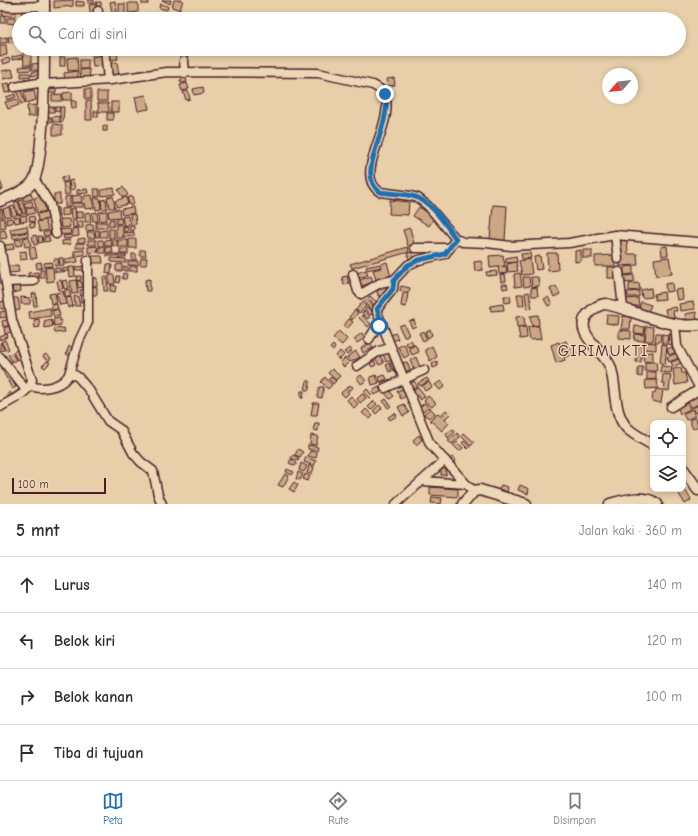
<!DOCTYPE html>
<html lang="id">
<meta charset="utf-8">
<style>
:root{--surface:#fff;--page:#f7f7f7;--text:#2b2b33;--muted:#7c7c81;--line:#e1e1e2;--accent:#1f6fb2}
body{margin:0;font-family:"Comic Neue",sans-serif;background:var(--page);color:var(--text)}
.controls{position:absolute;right:12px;bottom:12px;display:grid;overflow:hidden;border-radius:8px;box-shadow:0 2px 6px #0003}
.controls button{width:36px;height:36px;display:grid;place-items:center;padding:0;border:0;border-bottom:1px solid var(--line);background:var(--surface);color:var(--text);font:20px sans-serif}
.compass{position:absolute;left:602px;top:68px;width:36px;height:36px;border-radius:50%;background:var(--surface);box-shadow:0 2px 6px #0003;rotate:242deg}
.scale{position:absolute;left:12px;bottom:10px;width:94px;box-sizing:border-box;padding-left:4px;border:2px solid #4a1f2b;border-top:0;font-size:11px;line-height:14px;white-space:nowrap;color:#4a1f2b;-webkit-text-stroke:3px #ecd7b6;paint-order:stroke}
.stop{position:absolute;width:12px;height:12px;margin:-9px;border:3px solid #1f6fb2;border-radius:50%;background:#fff}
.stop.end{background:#1f6fb2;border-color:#fff;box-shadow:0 1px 4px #0008}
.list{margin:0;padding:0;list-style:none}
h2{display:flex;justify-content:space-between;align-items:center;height:52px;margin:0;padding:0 16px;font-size:17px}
h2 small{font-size:13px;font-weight:400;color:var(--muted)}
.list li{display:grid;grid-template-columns:26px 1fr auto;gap:12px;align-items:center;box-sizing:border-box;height:56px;padding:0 16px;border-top:1px solid var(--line)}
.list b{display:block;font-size:15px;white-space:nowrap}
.list em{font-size:13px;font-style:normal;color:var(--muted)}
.icon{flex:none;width:22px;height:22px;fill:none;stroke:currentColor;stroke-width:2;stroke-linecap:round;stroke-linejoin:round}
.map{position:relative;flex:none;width:698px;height:504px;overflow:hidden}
.search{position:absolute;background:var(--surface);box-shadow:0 2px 6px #0003;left:12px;right:12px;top:12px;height:44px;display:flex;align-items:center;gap:10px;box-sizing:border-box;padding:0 14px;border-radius:22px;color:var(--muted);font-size:15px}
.sheet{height:276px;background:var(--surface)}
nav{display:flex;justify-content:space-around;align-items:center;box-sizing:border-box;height:56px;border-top:1px solid var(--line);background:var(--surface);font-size:11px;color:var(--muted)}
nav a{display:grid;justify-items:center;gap:2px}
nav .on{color:var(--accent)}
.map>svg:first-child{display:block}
.building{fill:#cba883;stroke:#4a1f2b}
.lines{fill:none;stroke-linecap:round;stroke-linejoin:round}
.minor-casing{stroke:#4a1f2b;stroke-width:11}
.major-casing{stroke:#4a1f2b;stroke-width:13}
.minor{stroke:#ecd7b6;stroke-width:8}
.major{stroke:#ecd7b6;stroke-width:10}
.route{stroke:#1f6fb2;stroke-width:5}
.labels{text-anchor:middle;stroke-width:3;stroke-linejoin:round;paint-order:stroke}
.quarter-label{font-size:16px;letter-spacing:1px;fill:#4a1f2b;stroke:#ecd7b6}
</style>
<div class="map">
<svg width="698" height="504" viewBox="0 0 698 504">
<rect width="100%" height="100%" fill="#e8cfaa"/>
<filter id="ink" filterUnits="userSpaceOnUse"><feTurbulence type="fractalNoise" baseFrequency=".025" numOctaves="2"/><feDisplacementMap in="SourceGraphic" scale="8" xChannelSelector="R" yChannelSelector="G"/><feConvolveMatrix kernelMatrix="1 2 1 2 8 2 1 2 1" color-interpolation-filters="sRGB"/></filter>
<g filter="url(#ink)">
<g class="building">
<polygon points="73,0 73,6 54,8 54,1"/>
<rect x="88" y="0" width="6" height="3"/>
<rect x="142" y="0" width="6" height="4"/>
<polygon points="162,0 171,0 170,4"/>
<polygon points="174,0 183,0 180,10 172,7"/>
<polygon points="7,1 20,2 20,6 7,5"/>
<polygon points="76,1 84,2 84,6 76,6"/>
<polygon points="115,1 117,12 112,13 110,2"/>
<polygon points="96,2 101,2 101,8 97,8"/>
<polygon points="128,3 138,3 138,12 128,13"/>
<polygon points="95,4 96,16 91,16 89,5"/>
<rect x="119" y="4" width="6" height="10"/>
<polygon points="160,4 168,6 167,10 159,8"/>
<polygon points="22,9 26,9 25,19 21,19"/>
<polygon points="3,10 16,12 15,17 2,15"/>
<polygon points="28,10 32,10 31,19 28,19"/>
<polygon points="133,14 143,15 143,19 132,19"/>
<rect x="1" y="16" width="4" height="7"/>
<polygon points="7,18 15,18 15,24 7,23"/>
<rect x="14" y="25" width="5" height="10"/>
<polygon points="7,37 7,43 0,43 0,38"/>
<polygon points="8,37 16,37 16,42 9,43"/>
<polygon points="0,45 6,45 7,55 0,56"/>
<polygon points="108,49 116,49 118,59 110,60"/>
<polygon points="180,49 190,49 190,52 180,53"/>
<polygon points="102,50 102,54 91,55 90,51"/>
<polygon points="23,52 31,52 31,65 24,65"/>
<polygon points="22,55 23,58 12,60 12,57"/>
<polygon points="103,55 104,66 93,67 92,57"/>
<rect x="60" y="57" width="5" height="9"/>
<polygon points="77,57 78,70 68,71 67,58"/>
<polygon points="9,58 10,62 3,64 1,60"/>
<rect x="80" y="60" width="8" height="9"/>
<polygon points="117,62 119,75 112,76 110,63"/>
<polygon points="41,63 41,70 32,70 32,64"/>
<polygon points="31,66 31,70 20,71 19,67"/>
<polygon points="12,69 14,77 3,79 2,71"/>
<polygon points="89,69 90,80 81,81 80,70"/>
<polygon points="42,71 42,74 32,76 32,72"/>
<polygon points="78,71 78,80 65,81 64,73"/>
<polygon points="21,73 30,73 31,76 21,77"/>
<polygon points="30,78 31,82 25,84 24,79"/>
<polygon points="186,78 187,82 181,83 180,80"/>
<polygon points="394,78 395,85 388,86 387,79"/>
<polygon points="9,83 11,92 5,93 3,84"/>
<polygon points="187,83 189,89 182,91 180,85"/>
<polygon points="203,87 204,93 194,95 193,89"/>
<polygon points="56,89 56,93 49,93 48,90"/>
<rect x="85" y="89" width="6" height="10"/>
<polygon points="21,90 25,103 21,104 17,92"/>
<polygon points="34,90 36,100 26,103 24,92"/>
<polygon points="188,91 190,99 186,100 183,92"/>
<polygon points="72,92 72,100 63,100 63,93"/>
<rect x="97" y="92" width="10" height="9"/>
<polygon points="15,94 16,97 7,100 6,97"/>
<polygon points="62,94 62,101 52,101 52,95"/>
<polygon points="146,95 149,109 138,111 135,97"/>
<polygon points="17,99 19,105 8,109 5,102"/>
<polygon points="71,101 76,101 76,108 72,108"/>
<polygon points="86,101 91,101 92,120 86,120"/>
<rect x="111" y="102" width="8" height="10"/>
<polygon points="98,103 108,103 109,112 99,112"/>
<polygon points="35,105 35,116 28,117 27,106"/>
<rect x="48" y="107" width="6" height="5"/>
<polygon points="55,107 60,107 59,112 55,111"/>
<polygon points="60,107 64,107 63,122 60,122"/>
<rect x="94" y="111" width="4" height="6"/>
<rect x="107" y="113" width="6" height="7"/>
<polygon points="60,116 60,122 53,122 52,117"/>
<rect x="48" y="117" width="3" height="5"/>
<polygon points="53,124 62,125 62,135 53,135"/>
<rect x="103" y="126" width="4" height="5"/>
<polygon points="67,176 68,182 62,182 62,177"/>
<polygon points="73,180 75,189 70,190 69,181"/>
<polygon points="0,181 3,189 0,190"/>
<polygon points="68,182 70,194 65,195 63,183"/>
<polygon points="123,187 128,195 123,198 118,190"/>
<polygon points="114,188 115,194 102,196 101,190"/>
<polygon points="87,189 88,193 77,194 77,190"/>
<polygon points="94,189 99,189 100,196 95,197"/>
<polygon points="31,194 33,199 24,201 22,196"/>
<rect x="54" y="194" width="6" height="10"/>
<polygon points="81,195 82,202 72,203 71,196"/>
<polygon points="92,195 94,208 85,209 84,196"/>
<polygon points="42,196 46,211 37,213 34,198"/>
<polygon points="70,196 70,207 65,207 65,197"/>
<polygon points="113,196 115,208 109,208 107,197"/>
<polygon points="132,196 134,204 130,206 127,198"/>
<polygon points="126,197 128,204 117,207 115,201"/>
<polygon points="94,198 100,198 101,209 96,210"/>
<polygon points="106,199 107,209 102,209 101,200"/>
<polygon points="22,200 26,213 23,214 19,201"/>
<polygon points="390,200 409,202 408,215 389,214"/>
<polygon points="18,201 22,214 18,215 14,202"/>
<polygon points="32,201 33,206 25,208 24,203"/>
<rect x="72" y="203" width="11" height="4"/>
<polygon points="493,205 507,206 505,241 490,239"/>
<polygon points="14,206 17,215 13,217 10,207"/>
<polygon points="9,207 11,216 5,217 3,209"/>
<polygon points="34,207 35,213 27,215 26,209"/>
<polygon points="133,207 134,213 122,215 121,209"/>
<polygon points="419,207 435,217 429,226 413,216"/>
<polygon points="53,208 58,208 59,217 53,217"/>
<polygon points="69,208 69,215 61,216 61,209"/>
<polygon points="75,208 76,219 71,219 70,209"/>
<polygon points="0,209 2,209 3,217 0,217"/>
<polygon points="119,209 120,217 109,218 108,211"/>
<polygon points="107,211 107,220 100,221 99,212"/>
<polygon points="47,212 48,219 38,221 37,214"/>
<rect x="76" y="212" width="7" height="6"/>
<polygon points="90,212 91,222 85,222 85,213"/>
<polygon points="97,212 98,221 93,221 92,213"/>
<polygon points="135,214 136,224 131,225 130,215"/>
<polygon points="26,215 27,221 21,222 20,216"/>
<polygon points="34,216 35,221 30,222 29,217"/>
<polygon points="128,216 129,225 124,226 122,217"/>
<polygon points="19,217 20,222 15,223 14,218"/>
<polygon points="4,218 6,228 0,229 0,219"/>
<polygon points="12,218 13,222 7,224 6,219"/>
<polygon points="121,218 122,223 116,224 116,219"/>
<polygon points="60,219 69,219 70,227 61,228"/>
<polygon points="114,219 114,226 109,227 109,220"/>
<polygon points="45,220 48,230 40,232 37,222"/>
<polygon points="76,220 77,227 73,228 72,221"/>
<polygon points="78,221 83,221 83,228 79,228"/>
<polygon points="34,222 35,227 31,228 29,224"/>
<rect x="96" y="222" width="11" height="6"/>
<polygon points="93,224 94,230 86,231 86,225"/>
<rect x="116" y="225" width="7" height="13"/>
<polygon points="27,226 28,231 11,234 10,229"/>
<polygon points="127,226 128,231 124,232 123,227"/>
<polygon points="129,226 134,226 134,231 130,231"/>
<polygon points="78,228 79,236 72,237 72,229"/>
<polygon points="410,228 414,244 408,246 403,230"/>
<polygon points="70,229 71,234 58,235 57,230"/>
<rect x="109" y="229" width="5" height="9"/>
<polygon points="5,230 7,238 0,239 0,231"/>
<polygon points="95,230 99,230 99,237 96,237"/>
<polygon points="107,230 107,237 100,237 100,231"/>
<polygon points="49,231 50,235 44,236 43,233"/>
<polygon points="28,232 28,236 13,239 12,235"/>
<polygon points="87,232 94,232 95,238 88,238"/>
<polygon points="134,232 134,236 124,237 123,233"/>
<polygon points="36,235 38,244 34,245 32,236"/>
<polygon points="71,235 72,238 64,239 63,236"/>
<polygon points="38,236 42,236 43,242 39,243"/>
<polygon points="29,237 31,246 25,247 23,238"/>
<polygon points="44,237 49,237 50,241 44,242"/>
<polygon points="85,238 85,242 78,243 78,239"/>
<polygon points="21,239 22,245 16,246 15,240"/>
<polygon points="111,239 112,246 105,246 105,240"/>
<rect x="129" y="239" width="7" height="9"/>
<polygon points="70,240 71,244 62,245 62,241"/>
<rect x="88" y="240" width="8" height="5"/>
<polygon points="98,240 103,240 104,246 99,246"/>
<rect x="113" y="240" width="4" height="6"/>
<rect x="118" y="240" width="10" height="7"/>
<polygon points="627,240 628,254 637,254 638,265 620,266 618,241"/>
<polygon points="76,243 84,243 85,248 76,248"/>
<polygon points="13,244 14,249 6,250 5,245"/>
<polygon points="97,246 98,252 88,253 88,247"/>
<polygon points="667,246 668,255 662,256 661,247"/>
<polygon points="35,247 37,258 31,259 29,248"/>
<rect x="99" y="247" width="6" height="6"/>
<polygon points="106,247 112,247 113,253 106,253"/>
<polygon points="408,247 409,252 352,268 350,264"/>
<rect x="120" y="249" width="8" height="5"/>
<polygon points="84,250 84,255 74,256 74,251"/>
<polygon points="140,250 145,250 146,256 140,256"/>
<polygon points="581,250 581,261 575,262 575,251"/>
<rect x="583" y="250" width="9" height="8"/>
<polygon points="26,251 27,259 20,260 19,252"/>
<polygon points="412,252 414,260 410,262 407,253"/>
<polygon points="530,253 531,258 522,259 521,254"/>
<polygon points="547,253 557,253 558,270 548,271"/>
<rect x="107" y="254" width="10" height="2"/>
<rect x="132" y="254" width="4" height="6"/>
<rect x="118" y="255" width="8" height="2"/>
<polygon points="503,255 505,266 490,268 489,256"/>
<polygon points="614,255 615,266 595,266 595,256"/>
<polygon points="90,256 102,256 103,263 90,263"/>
<polygon points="516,256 517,262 506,263 506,258"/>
<polygon points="540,256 542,269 536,270 534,257"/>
<polygon points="77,257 78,262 65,264 65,259"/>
<polygon points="669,257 672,274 656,276 654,259"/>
<polygon points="59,258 63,258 64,266 60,266"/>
<polygon points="111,258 126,259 126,263 111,262"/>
<polygon points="141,258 147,258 146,265 140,265"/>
<polygon points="54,259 58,259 59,265 55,266"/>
<polygon points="530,259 532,274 522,275 519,261"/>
<rect x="128" y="261" width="10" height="4"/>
<polygon points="481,261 483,270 475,271 474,262"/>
<polygon points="41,262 42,268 37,269 36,263"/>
<polygon points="52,262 52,266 44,267 44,263"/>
<polygon points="387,262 391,277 376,280 373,270 382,268 381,264"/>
<polygon points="516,262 518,271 508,272 507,264"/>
<polygon points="107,264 112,265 111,274 106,273"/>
<polygon points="122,264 122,271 116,271 116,265"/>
<polygon points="380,264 381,267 367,270 366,267"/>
<polygon points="18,265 19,272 9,273 8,266"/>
<polygon points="86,266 87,270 75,270 75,267"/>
<polygon points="124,266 128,267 128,271 124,271"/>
<rect x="130" y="266" width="7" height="5"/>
<polygon points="506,266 507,273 499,274 498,267"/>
<polygon points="633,266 633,274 624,275 624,267"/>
<polygon points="53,267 54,281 47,282 45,268"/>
<polygon points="69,267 74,267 75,276 70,277"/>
<rect x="608" y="267" width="8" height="11"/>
<rect x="55" y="268" width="5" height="4"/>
<polygon points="68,268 68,271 62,272 61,269"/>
<rect x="40" y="270" width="4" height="8"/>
<polygon points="366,270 368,275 359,278 357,273"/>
<polygon points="496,271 497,275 487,276 486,272"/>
<polygon points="38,272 39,278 29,279 28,273"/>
<polygon points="123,273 127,274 126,279 122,279"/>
<polygon points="520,273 522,286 515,287 514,274"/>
<polygon points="505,274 506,281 501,282 500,275"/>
<polygon points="109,275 114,275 115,284 109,284"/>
<polygon points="634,275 634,282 625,283 624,276"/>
<polygon points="76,276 81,276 81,280 77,281"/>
<polygon points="117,276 120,276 119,283 116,282"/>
<polygon points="347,276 349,284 344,285 342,277"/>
<polygon points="371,276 373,282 359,287 357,281"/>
<polygon points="91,277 97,278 97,286 90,286"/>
<polygon points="103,277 107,277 108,291 104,291"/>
<polygon points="523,277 529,277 530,286 524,287"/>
<polygon points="531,277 538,277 539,286 532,287"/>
<polygon points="150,279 150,291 146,291 145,280"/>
<polygon points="61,280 63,288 59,290 57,281"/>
<polygon points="67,280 69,288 64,289 62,281"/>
<polygon points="76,280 78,293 72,294 70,281"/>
<polygon points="77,281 81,281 83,287 78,288"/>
<polygon points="639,283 640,290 629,291 629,284"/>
<polygon points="672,283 673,291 666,292 665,284"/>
<polygon points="20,284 21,291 13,293 12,285"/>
<polygon points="502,284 507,284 508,288 503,289"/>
<polygon points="111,285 116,286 115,292 110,291"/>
<polygon points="91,286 97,287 97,295 90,295"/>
<polygon points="401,286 410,288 409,292 400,291"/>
<polygon points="556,286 560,294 554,297 550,289"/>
<polygon points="537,287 538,296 532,296 531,288"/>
<polygon points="387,288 388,295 378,296 377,290"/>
<polygon points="651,288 652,297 642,298 641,290"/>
<polygon points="69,289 71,296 66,298 64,291"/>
<polygon points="86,289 87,302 81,302 80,290"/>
<polygon points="682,289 683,299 677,300 675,290"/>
<polygon points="63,291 66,304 60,305 56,293"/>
<polygon points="639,291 639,297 628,297 627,292"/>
<polygon points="529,292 532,308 527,309 525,293"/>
<polygon points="664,292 665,299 655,300 654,294"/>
<polygon points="36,293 37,306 34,306 32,294"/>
<polygon points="55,293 57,303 51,304 49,294"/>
<polygon points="403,293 408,293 406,307 401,306"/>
<polygon points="517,294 523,294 524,305 519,306"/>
<polygon points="74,296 78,296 80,306 75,306"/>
<polygon points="370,296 378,303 375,306 368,298"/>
<polygon points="504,296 510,296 511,302 505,303"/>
<polygon points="21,297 30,298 30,304 21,304"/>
<polygon points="71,297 73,306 68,308 66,298"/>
<polygon points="548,297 552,304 548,306 544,299"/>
<polygon points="13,298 18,298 20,310 14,311"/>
<polygon points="638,298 639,306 626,306 626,299"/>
<polygon points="367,299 375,308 372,311 364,302"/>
<polygon points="5,301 6,309 1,309 0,302"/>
<polygon points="362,302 366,306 360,313 356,310"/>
<polygon points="641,302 651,305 648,312 639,309"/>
<polygon points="693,302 695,309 680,311 679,304"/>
<polygon points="57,304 58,309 52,310 51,305"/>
<polygon points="503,304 504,310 491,311 490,306"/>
<polygon points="367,307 373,313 371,315 365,310"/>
<polygon points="676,307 677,311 673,311 674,317 667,318 665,309"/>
<polygon points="50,308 51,316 30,319 29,312"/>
<polygon points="58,309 60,316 54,317 52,311"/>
<polygon points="355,310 358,313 352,320 349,317"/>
<polygon points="6,311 7,317 0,318 0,312"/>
<polygon points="364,311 370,316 368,319 362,313"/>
<polygon points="696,312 697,320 686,321 685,314"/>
<polygon points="362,315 371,324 368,327 359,318"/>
<polygon points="538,315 539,325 532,326 530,316"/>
<polygon points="607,315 619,316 618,325 606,323"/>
<polygon points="524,316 525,326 517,327 516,317"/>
<polygon points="623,316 631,317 630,329 621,329"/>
<polygon points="60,318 61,325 54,326 53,319"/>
<polygon points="9,319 11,325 3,327 2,321"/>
<polygon points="39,319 40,327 35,328 34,320"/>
<polygon points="51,319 53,326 45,328 44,321"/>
<polygon points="349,319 353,322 347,329 343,326"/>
<polygon points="414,320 416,326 412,328 409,321"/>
<polygon points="404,324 409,335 404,337 399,326"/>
<polygon points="11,325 13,331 5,334 4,328"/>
<polygon points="539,326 541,339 530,340 528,327"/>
<polygon points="635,326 645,327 644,334 634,333"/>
<polygon points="646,326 654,327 653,341 645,341"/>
<polygon points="526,327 527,338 520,339 518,328"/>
<polygon points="64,328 65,332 55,333 54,329"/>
<polygon points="430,329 432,335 428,338 425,332"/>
<polygon points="619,330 631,331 631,339 619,338"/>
<polygon points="339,331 347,339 342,345 333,338"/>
<polygon points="423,331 427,339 423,341 419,333"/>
<polygon points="362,333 365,338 357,343 354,339"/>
<polygon points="396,333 398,339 392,341 390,335"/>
<polygon points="656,333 661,333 660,342 655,342"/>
<polygon points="7,334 8,337 0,340 0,337"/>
<polygon points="635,334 645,335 644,341 634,340"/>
<polygon points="662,334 668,335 667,343 662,343"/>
<polygon points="669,334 673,334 674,345 668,344"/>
<polygon points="5,340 9,349 6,351 1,342"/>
<polygon points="411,340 414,345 408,347 406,343"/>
<polygon points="566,341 569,348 563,350 561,343"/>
<polygon points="1,342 4,350 0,351 0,343"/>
<polygon points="559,342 565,360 556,363 551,345"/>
<polygon points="644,342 656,343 656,350 643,349"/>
<polygon points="370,343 373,348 363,353 361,348"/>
<polygon points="404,344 409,355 404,358 398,347"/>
<polygon points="662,344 667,345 665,364 660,363"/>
<polygon points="333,345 335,347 333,351 330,348"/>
<polygon points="415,345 419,352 412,355 409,348"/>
<polygon points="637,345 642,346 641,362 636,362"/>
<polygon points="69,346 74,348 71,356 66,354"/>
<polygon points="432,346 437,357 430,361 425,350"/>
<polygon points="675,346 677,352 669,355 667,349"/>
<polygon points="574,347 576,354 565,357 563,350"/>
<polygon points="350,348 352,351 347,355 344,352"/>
<polygon points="19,349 22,357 17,360 13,352"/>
<polygon points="340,351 344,355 339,360 336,356"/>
<polygon points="356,351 360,357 351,362 347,357"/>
<polygon points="390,352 393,360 386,362 383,354"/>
<polygon points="653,352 653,361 644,362 643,353"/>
<polygon points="12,353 16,360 12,362 8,354"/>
<polygon points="677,353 679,358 669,362 667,357"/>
<polygon points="45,354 51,358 49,361 43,357"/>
<polygon points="380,355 384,363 379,365 375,357"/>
<polygon points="416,357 421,370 415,372 410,360"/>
<polygon points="345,358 349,362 344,367 340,363"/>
<polygon points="679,359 681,363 673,367 671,362"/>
<polygon points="374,360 376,365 372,367 369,362"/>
<polygon points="47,361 50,363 45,368 42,366"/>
<polygon points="394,361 397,370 394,371 390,363"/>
<polygon points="437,361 438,366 433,368 432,363"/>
<polygon points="407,362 410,370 405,372 402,363"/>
<polygon points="645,362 656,362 657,371 645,371"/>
<polygon points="389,363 392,371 389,372 386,365"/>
<polygon points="5,365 11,377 7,379 1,368"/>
<polygon points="661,366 672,367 671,373 660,372"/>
<polygon points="638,367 643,367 642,377 638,376"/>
<polygon points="681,368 682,373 685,373 687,383 675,385 673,369"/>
<polygon points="332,369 340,376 336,380 328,373"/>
<polygon points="647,372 656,372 656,379 647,380"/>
<polygon points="663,374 671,375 669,391 664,390 665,383 662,383"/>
<polygon points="361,375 366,381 361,384 357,378"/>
<polygon points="376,375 379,383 372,385 370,377"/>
<polygon points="385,375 387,379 380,382 379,377"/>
<polygon points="325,377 332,385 328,389 321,382"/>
<polygon points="331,377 336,381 333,384 329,379"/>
<polygon points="427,378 429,381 420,386 418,383"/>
<polygon points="12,379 16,387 12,389 8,381"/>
<polygon points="391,379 392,383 383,386 381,382"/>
<polygon points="645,380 657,380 658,388 646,389"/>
<polygon points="307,381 310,381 309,390 305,390"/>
<polygon points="414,381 418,386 413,389 410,384"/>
<polygon points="441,381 445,386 440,390 435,385"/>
<polygon points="429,382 432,387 425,391 422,386"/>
<polygon points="349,385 353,387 350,391 346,388"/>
<polygon points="319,387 324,387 322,398 317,397"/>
<polygon points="379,387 381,392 374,395 372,391"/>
<polygon points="418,387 425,396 421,400 413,391"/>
<polygon points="345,389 349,393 345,397 341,393"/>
<polygon points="367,389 372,395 369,398 363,393"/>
<polygon points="388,389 394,396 390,399 384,392"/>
<polygon points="402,389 406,396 401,399 397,391"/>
<polygon points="656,389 663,390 661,403 652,401 653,393 655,393"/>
<polygon points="301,391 304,391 303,398 301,398"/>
<polygon points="10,392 13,398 10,399 7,394"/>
<polygon points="362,394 366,398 360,403 357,399"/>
<polygon points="698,395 698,404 691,408 687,400"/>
<polygon points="351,396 358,404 354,408 347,400"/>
<polygon points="428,396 436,403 432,407 424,401"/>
<polygon points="386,399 391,406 388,408 383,401"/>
<polygon points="374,401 377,404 371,410 368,407"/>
<polygon points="686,401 690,409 680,414 677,406"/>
<polygon points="313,403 319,403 317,415 311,415"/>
<polygon points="424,403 429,407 423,412 419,408"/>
<polygon points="404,404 409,413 403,416 398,407"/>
<polygon points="379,405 382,408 376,414 373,411"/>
<polygon points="698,405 698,412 696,413 693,408"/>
<polygon points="430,408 435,413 429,418 424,414"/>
<polygon points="366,409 373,416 370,419 362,413"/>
<polygon points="692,409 695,416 686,420 683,414"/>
<polygon points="446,410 450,414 446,418 442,414"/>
<polygon points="395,413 397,416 390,420 388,417"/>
<polygon points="437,413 449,423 442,431 430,420"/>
<polygon points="696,417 698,426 693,429 689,420"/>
<polygon points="315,423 319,423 318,431 313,430"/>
<polygon points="453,429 455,432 448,438 446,434"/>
<polygon points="457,433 460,437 452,444 448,441"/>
<polygon points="464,433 474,442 471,446 461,436"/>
<polygon points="311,435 318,436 316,445 310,444"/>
<polygon points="419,435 422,440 416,445 413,440"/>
<polygon points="464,441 470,447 468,449 462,443"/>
<polygon points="457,442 463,448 459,451 453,445"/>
<polygon points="308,445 318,447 317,451 308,449"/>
<polygon points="298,449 303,452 300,457 295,455"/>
<polygon points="310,451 317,453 316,458 308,456"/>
<polygon points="293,455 299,458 298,461 291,458"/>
<polygon points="306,457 316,461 314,466 304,462"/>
<polygon points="453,457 456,462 450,465 447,460"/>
<polygon points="291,459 297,463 295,466 289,463"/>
<polygon points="301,463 307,466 304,472 299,470"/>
<polygon points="309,465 314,467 312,474 307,473"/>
<polygon points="287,469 294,472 292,475 286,472"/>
<rect x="441" y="469" width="5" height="6"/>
<polygon points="298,472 303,474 300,480 296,479"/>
<polygon points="285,474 289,476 283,487 278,485"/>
<polygon points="305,474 310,476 308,481 303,479"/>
<polygon points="294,482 298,485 294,492 289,489"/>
<polygon points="501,485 508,487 507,492 499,489"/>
<polygon points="520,485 529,489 528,494 518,490"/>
<polygon points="683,486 691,500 685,504 676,489 683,489"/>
<polygon points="430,487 458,489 458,497 430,495"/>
<polygon points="432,497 442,498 441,504 431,503"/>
</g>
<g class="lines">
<defs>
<g id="minor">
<polyline points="0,6 13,7 45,6"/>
<polyline points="98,11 99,19"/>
<polyline points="105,49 108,80"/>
<polyline points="184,61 185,73"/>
<path d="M 44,84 L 111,80 L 167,72 L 318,73 L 373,85 L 383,91 C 400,120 350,173 380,192 L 411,196 L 418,198 L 428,206 L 456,239 L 463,242 L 487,243 L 511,246 L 569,243 L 615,235 L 698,242"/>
<polyline points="15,87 44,82"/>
<polyline points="35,180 50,204 56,234"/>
<polyline points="615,235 618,259"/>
<polyline points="456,239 445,254 419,260 408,265 394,280 393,289 377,309 377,312 430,444 466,484 474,491"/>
<path d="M 0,246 L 12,320 L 32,380 C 31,392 10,401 0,407"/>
<polyline points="415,248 450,248"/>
<polyline points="619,272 623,308"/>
<polyline points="353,274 358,291 361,294 380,283 394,280"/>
<polyline points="6,282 34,281"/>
<polyline points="675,323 677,346 698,385"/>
<polyline points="369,339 376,328 382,324"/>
<polyline points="0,357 26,390"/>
<polyline points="357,366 379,351 391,348"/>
<polyline points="69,374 79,341 88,322 88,260"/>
<path d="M 31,385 C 38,391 55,387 62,382 C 66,380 68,375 71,373 L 78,377 L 89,390 L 108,421 L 121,430 L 133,453 L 141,462 L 153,471 L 158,495 L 162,504"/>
<polyline points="385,388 424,370"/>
<polyline points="671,407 698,390"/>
<polyline points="422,481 466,484"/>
<polyline points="396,504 445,460"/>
</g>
<g id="major">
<polyline points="44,0 44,19"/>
<path d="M 0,201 C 11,196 25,192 32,183 C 44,170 44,71 44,49"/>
<path d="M 653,445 C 645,440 634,435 627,428 C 612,412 617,385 610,366 C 603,350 572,332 588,314 C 592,309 600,304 606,304 C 633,310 671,329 698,325"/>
<polyline points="683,469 698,490"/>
<polyline points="463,504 474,491 480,490 526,504"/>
<path d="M 610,504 C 625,500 643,494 657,504"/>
</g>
</defs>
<use href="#minor" class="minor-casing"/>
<use href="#major" class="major-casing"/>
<use href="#minor" class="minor"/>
<use href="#major" class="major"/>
</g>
</g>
<g class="lines" filter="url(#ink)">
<path class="route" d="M 379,326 L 382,324 L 377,309 L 393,289 L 394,280 L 408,265 L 419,260 L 445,254 L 456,239 C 445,224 431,200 412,196 C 401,193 391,194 380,192 C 353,174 394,125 385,94"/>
</g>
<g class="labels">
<g class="quarter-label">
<text x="603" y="356">GIRIMUKTI</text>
</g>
</g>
</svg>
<div class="controls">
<button><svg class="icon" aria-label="locate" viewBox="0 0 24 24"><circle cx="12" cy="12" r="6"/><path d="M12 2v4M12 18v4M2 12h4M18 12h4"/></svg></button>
<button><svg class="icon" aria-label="layers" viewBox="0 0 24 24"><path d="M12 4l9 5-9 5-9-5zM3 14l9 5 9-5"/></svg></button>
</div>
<svg class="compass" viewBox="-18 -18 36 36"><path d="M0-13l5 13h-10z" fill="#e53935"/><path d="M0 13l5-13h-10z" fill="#7c7c81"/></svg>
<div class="scale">100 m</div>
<div class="stop" style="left:379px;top:326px"></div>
<div class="stop end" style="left:385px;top:94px"></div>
<div class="search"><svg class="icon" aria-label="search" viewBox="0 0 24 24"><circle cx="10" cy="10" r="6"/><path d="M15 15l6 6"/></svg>Cari di sini</div>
</div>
<section class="sheet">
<h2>5 mnt<small>Jalan kaki · 360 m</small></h2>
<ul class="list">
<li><svg class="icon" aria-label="ahead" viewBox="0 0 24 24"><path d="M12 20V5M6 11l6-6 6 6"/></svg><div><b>Lurus</b></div><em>140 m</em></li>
<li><svg class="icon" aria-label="left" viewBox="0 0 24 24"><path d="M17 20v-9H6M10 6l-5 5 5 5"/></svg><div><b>Belok kiri</b></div><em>120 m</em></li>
<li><svg class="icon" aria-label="right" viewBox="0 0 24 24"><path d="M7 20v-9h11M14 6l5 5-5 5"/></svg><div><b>Belok kanan</b></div><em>100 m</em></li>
<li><svg class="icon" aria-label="arrive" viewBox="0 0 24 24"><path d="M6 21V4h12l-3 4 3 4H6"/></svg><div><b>Tiba di tujuan</b></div></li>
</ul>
</section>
<nav>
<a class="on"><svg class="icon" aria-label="map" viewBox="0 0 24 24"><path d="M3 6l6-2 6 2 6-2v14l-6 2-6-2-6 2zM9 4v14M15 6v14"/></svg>Peta</a>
<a><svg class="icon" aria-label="directions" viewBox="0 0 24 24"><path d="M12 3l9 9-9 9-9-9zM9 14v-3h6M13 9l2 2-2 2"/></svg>Rute</a>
<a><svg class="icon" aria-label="saved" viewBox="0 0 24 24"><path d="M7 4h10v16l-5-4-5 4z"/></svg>Disimpan</a>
</nav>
